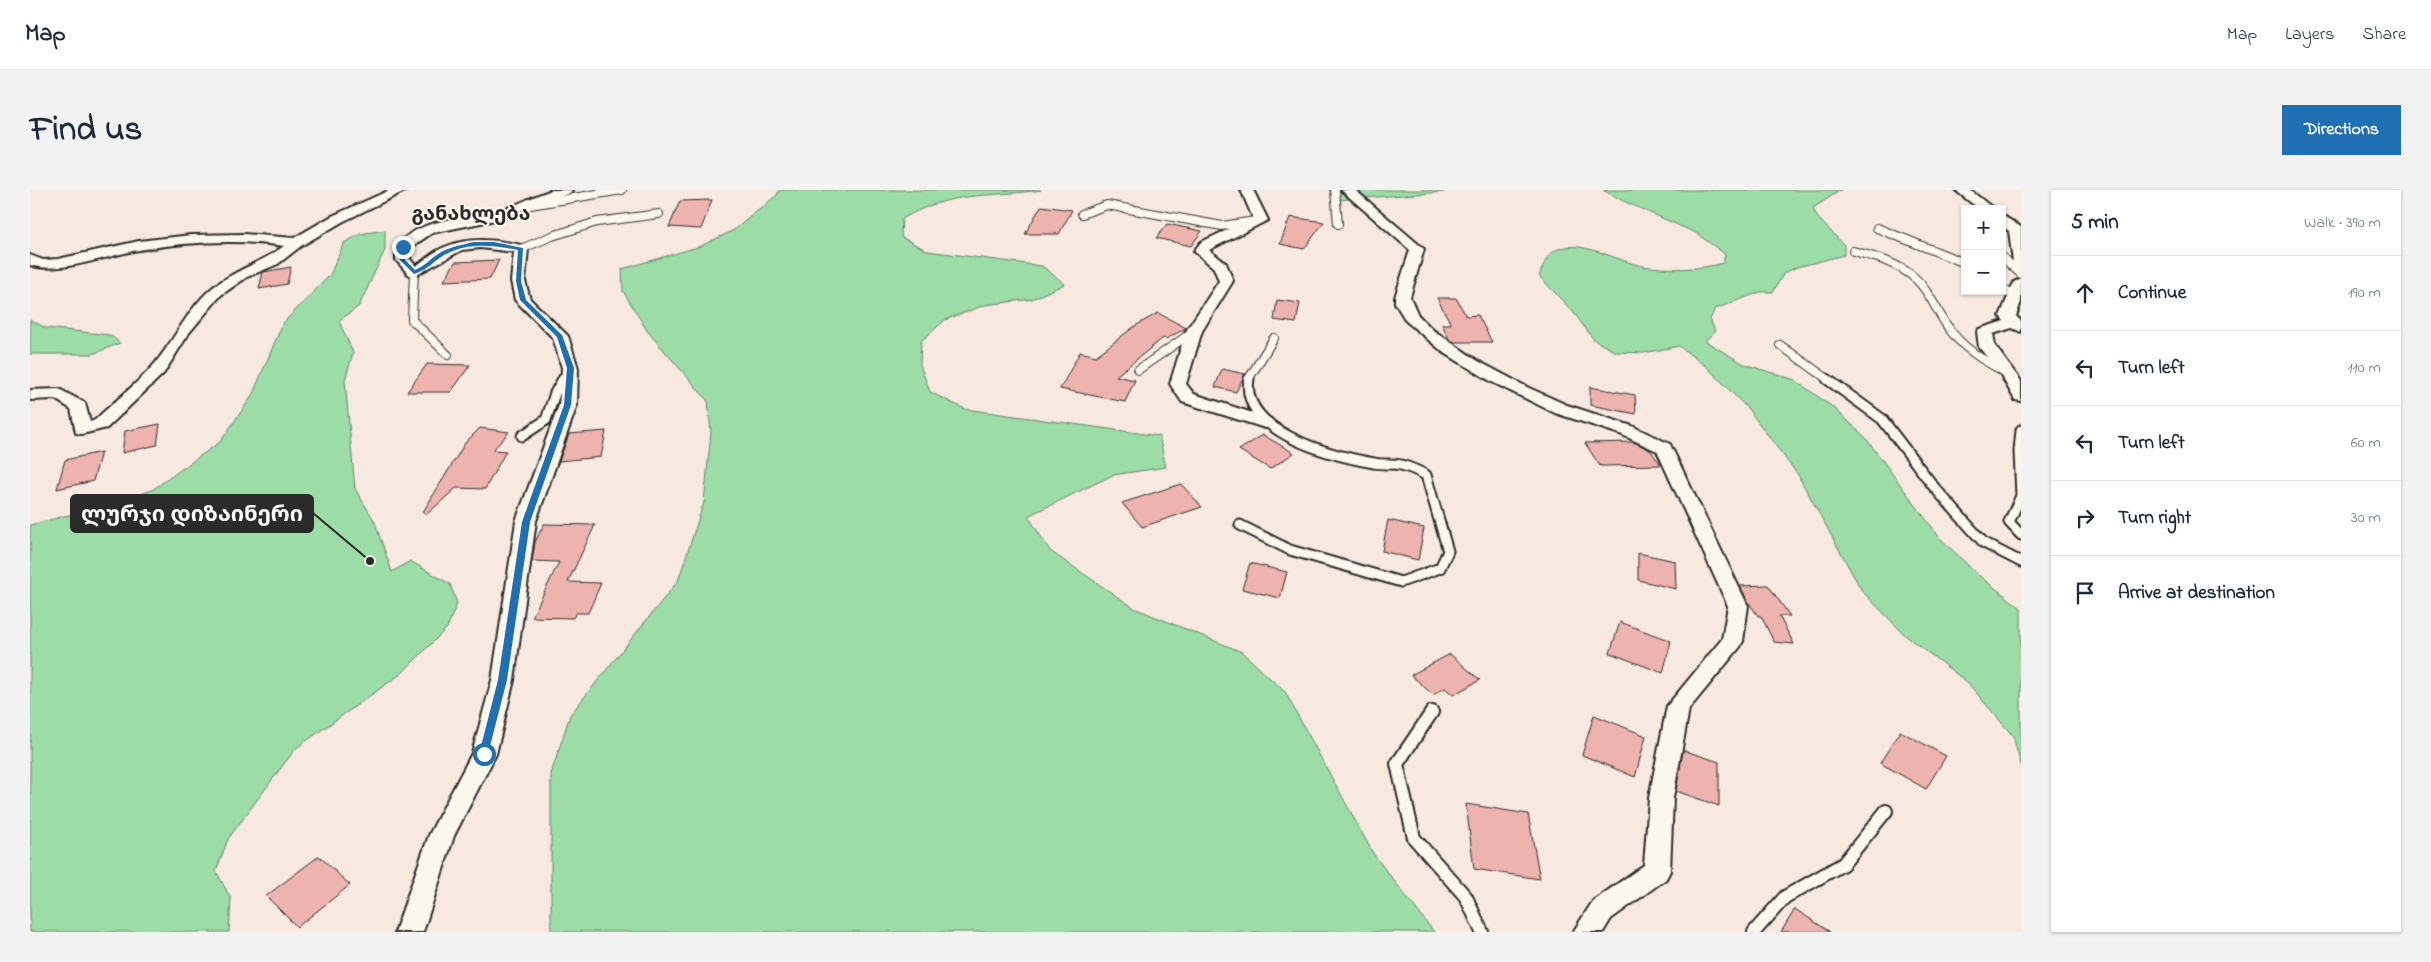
<!DOCTYPE html>
<meta charset="utf-8">
<style>
:root{--surface:#fff;--page:#f2f2f3;--text:#1f2937;--muted:#747a83;--line:#e0e1e3;--accent:#1f6fb2}
body{margin:0;font-family:"Indie Flower","Noto Sans Georgian",sans-serif;background:var(--page);color:var(--text)}
.controls{position:absolute;right:15px;top:15px;display:grid;overflow:hidden;border-radius:0px;box-shadow:0 1px 4px #0004}
.controls button{width:45px;height:45px;display:grid;place-items:center;padding:0;border:0;border-bottom:1px solid var(--line);background:var(--surface);color:var(--text);font:25px sans-serif}
.stop{position:absolute;width:15px;height:15px;margin:-11px;border:4px solid #1f6fb2;border-radius:50%;background:#fff}
.stop.end{background:#1f6fb2;border-color:#fff;box-shadow:0 1px 5px #0008}
.list{margin:0;padding:0;list-style:none}
h2{display:flex;justify-content:space-between;align-items:center;height:65px;margin:0;padding:0 20px;font-size:21px}
h2 small{font-size:16px;font-weight:400;color:var(--muted)}
.list li{display:grid;grid-template-columns:32px 1fr auto;gap:15px;align-items:center;box-sizing:border-box;height:75px;padding:0 20px;border-top:1px solid var(--line)}
.list b{display:block;font-size:19px;white-space:nowrap}
.list em{font-size:16px;font-style:normal;color:var(--muted)}
.icon{flex:none;width:28px;height:28px;fill:none;stroke:currentColor;stroke-width:2;stroke-linecap:round;stroke-linejoin:round}
.map{position:relative;flex:none;width:1991px;height:742px;overflow:hidden;border-radius:0px}
header{display:flex;align-items:center;gap:30px;box-sizing:border-box;height:70px;padding:0 25px;background:var(--surface);border-bottom:1px solid var(--line)}
header strong{font-size:24px}
nav{display:flex;gap:28px;margin-inline-start:auto;font-size:18px}
.intro{display:flex;align-items:center;justify-content:space-between;box-sizing:border-box;height:120px;padding:0 30px}
h1{margin:0;font-size:35px}
.button{padding:12px 22px;border-radius:0px;background:var(--accent);color:#fff;font-size:18px;font-weight:700}
main{display:flex;gap:30px;padding:0 30px}
aside{flex:1;background:var(--surface);border-radius:0px;box-shadow:0 1px 4px #0004}
.map>svg:first-child{display:block}
.green{fill:#9bdca7;stroke:#638469}
.building{fill:#eeb3ae;stroke:#2b2b2b}
.lines{fill:none;stroke-linecap:round;stroke-linejoin:round}
.service-far2-casing{stroke:#2b2b2b;stroke-width:10}
.service-far1-casing{stroke:#2b2b2b;stroke-width:13}
.service-casing{stroke:#2b2b2b;stroke-width:16}
.minor-casing{stroke:#2b2b2b;stroke-width:4}
.service-far2{stroke:#fbf7ec;stroke-width:8}
.service-far1{stroke:#fbf7ec;stroke-width:9}
.service{stroke:#fbf7ec;stroke-width:12}
.minor{fill:#fbf7ec;fill-rule:evenodd}
.route{fill:#1f6fb2}
.labels{text-anchor:middle;stroke-width:4;stroke-linejoin:round;paint-order:stroke}
.far-quarter-label{font-size:20px;font-weight:bold;fill:#2b2b2b;stroke:#fbf7ec}
.leader{fill:none;stroke:#2b2b2b;stroke-width:2}
.callout-dot{fill:#2b2b2b;stroke:#fbf7ec;stroke-width:2}
.callout{fill:#2b2b2b;stroke:#2b2b2b;stroke-width:2}
.callout-label{font-size:22px;text-anchor:middle;font-weight:bold;fill:#fff}
</style>
<header>
<strong>Map</strong>
<nav><a>Map</a><a>Layers</a><a>Share</a></nav>
</header>
<div class="intro"><h1>Find us</h1><a class="button">Directions</a></div>
<main>
<div class="map">
<svg width="1991" height="742" viewBox="0 0 1991 742">
<rect width="100%" height="100%" fill="#f8e9e0"/>
<filter id="ink" filterUnits="userSpaceOnUse"><feTurbulence type="fractalNoise" baseFrequency=".02" numOctaves="2"/><feDisplacementMap in="SourceGraphic" scale="10" xChannelSelector="R" yChannelSelector="G"/><feConvolveMatrix kernelMatrix="1 2 1 2 8 2 1 2 1" color-interpolation-filters="sRGB"/></filter>
<g filter="url(#ink)">
<g class="green">
<path d="M 749,0 L 1011,0 C 955,8 922,0 872,29 L 871,47 L 898,61 L 1012,76 L 1035,94 L 1002,109 L 955,115 L 915,130 L 891,151 L 890,175 L 900,202 L 935,219 L 1129,246 L 1136,277 L 1083,285 L 998,326 L 1020,361 L 1104,418 L 1212,462 L 1255,502 L 1344,665 L 1404,742 L 521,742 L 521,584 L 540,525 L 648,391 L 674,312 L 681,242 L 678,211 L 618,142 L 593,101 L 592,79 L 671,56 L 704,40 L 747,5 Z"/>
<polygon points="1299,0 1412,0 1414,2 1306,10"/>
<path d="M 1573,0 L 1811,0 L 1783,18 L 1787,27 L 1814,55 L 1814,65 L 1767,77 L 1754,83 L 1743,102 L 1730,102 L 1685,119 L 1680,129 L 1685,141 L 1675,151 L 1714,174 L 1765,190 L 1804,218 L 1835,247 L 1910,348 L 1948,385 L 1991,418 L 1991,575 L 1983,546 L 1937,492 L 1876,446 L 1832,401 L 1768,285 L 1718,219 L 1678,178 L 1649,156 L 1614,163 L 1586,162 L 1564,150 L 1544,123 L 1509,86 C 1514,75 1516,64 1528,59 C 1551,49 1589,72 1613,76 C 1639,80 1669,80 1693,73 L 1695,64 L 1666,43 L 1593,11 Z"/>
<polygon points="355,40 355,60 329,116 309,131 323,163 315,190 325,299 344,330 362,382 380,371 420,394 427,413 417,438 372,483 265,559 198,649 186,681 201,709 199,742 0,742 0,335 85,313 122,300 190,252 222,206 253,133 300,85 314,53 330,44"/>
<polygon points="0,130 16,138 80,145 90,153 63,164 0,164"/>
</g>
<g class="building">
<polygon points="682,10 671,39 639,37 650,11"/>
<polygon points="1011,16 1042,20 1029,44 995,44"/>
<polygon points="1260,27 1294,32 1274,59 1250,54"/>
<polygon points="1137,34 1172,41 1161,56 1126,48"/>
<polygon points="469,70 460,89 414,91 425,72"/>
<polygon points="261,77 257,94 229,99 233,82"/>
<polygon points="1407,108 1426,108 1436,126 1448,125 1462,152 1424,152 1419,149 1412,134 1421,134"/>
<polygon points="1247,110 1270,113 1266,133 1244,130"/>
<polygon points="1128,123 1156,138 1136,149 1133,148 1086,186 1105,190 1095,212 1030,199 1050,162 1066,166 1105,136"/>
<polygon points="397,174 440,175 421,202 377,202"/>
<polygon points="1192,179 1215,184 1206,202 1185,197"/>
<polygon points="1560,197 1605,205 1606,224 1560,215"/>
<polygon points="130,234 127,255 92,263 95,241"/>
<polygon points="450,238 479,242 463,260 476,261 455,299 426,298 396,325 393,322 435,253"/>
<polygon points="576,241 571,267 529,271 539,244"/>
<polygon points="1233,245 1264,263 1240,279 1209,260"/>
<polygon points="1604,252 1620,260 1631,275 1570,276 1555,253"/>
<polygon points="71,262 63,291 27,299 35,270"/>
<polygon points="1151,294 1172,317 1112,337 1092,313"/>
<polygon points="1358,330 1394,338 1388,370 1352,361"/>
<polygon points="514,334 565,335 538,392 571,393 558,423 546,423 543,428 502,427 529,372 502,371 505,352"/>
<polygon points="1608,363 1645,371 1646,399 1608,390"/>
<polygon points="1220,373 1257,382 1250,408 1212,399"/>
<polygon points="1738,395 1760,426 1749,426 1764,454 1744,452 1731,426 1728,426 1717,410 1710,396"/>
<polygon points="1590,432 1641,451 1633,483 1580,463"/>
<polygon points="1420,464 1450,490 1423,505 1415,498 1403,505 1381,485"/>
<polygon points="1564,525 1616,546 1605,587 1552,565"/>
<polygon points="1870,541 1916,566 1896,599 1850,573"/>
<polygon points="1653,560 1689,572 1689,616 1646,601"/>
<polygon points="1436,614 1498,624 1510,689 1444,679"/>
<polygon points="289,666 320,695 267,737 236,706"/>
<polygon points="1765,719 1800,742 1751,742"/>
</g>
<g class="lines">
<defs>
<g id="service-far2">
<polyline points="1305,0 1308,34"/>
<polyline points="494,16 592,0"/>
<polyline points="1052,24 1077,15 1192,36 1225,31"/>
<polyline points="1847,38 1935,73"/>
<polyline points="491,59 522,46 567,32 629,24"/>
<path d="M 1823,61 C 1846,67 1868,73 1886,89 C 1900,102 1907,122 1918,137 C 1932,158 1954,171 1975,182"/>
<polyline points="1972,67 1991,84"/>
<polyline points="384,82 382,130 418,165"/>
<polyline points="1972,98 1985,107"/>
<polyline points="1750,155 1799,190"/>
<polyline points="1108,180 1164,141"/>
<polyline points="533,190 537,183"/>
<polyline points="1218,190 1244,148"/>
</g>
<g id="service-far1">
<polyline points="1797,189 1852,229 1904,297 1954,353 1991,372"/>
<polyline points="1991,240 1989,261 1991,306 1979,332 1991,345"/>
<polyline points="492,246 516,230 525,203 533,189"/>
<path d="M 1210,335 L 1260,360 L 1371,392 L 1410,378 L 1418,361 L 1396,285 C 1388,281 1380,277 1371,275 C 1362,273 1353,275 1344,273 C 1304,266 1210,243 1219,189"/>
</g>
<g id="service">
<polyline points="1402,522 1367,574 1384,648 1436,707 1452,742"/>
<polyline points="1724,742 1755,707 1813,674 1856,621"/>
</g>
<g id="minor">
<path d="M 360,0 L 377,0 L 312,32 L 271,56 L 248,74 L 217,87 L 191,105 L 159,143 L 134,183 L 77,238 L 52,244 L 46,243 L 41,219 L 25,209 L 0,210 L 0,200 L 29,199 L 55,213 L 60,232 L 65,230 C 83,213 104,196 121,178 C 143,154 156,120 182,98 C 204,80 231,73 254,56 C 206,49 157,52 109,60 C 78,65 29,85 0,75 L 0,65 L 13,70 L 28,69 L 109,51 L 161,45 L 214,44 L 264,48 L 302,26 Z"/>
<path d="M 522,0 L 542,0 L 541,3 L 511,12 L 475,28 L 402,43 L 380,58 L 380,69 L 386,76 C 396,69 404,61 415,57 C 441,46 470,50 496,56 L 498,59 L 495,91 L 500,109 L 538,146 L 548,178 L 547,215 L 506,331 L 484,490 L 466,564 L 424,646 L 393,742 L 365,742 L 399,645 L 442,563 L 462,490 L 486,331 L 529,215 L 532,178 L 523,148 L 485,110 L 481,91 L 484,62 L 450,58 L 432,60 L 384,86 L 379,85 L 366,70 L 366,57 C 387,28 433,29 465,22 C 484,17 503,6 522,0 Z"/>
<polygon points="1211,0 1223,0 1238,30 1179,60 1196,73 1203,91 1172,141 1156,194 1164,204 1241,229 1244,233 1241,237 1235,238 1152,212 1140,194 1156,141 1189,91 1184,78 1164,61 1171,52 1223,28"/>
<polygon points="1311,0 1325,0 1394,59 1380,107 1388,125 1403,140 1448,171 1499,198 1537,215 1602,236 1640,254 1718,416 1713,451 1710,457 1659,519 1643,608 1640,681 1636,689 1581,729 1573,742 1543,742 1563,711 1614,675 1619,608 1637,516 1692,449 1698,416 1627,261 1590,244 1525,223 1462,192 1413,162 1376,131 1365,113 1365,107 1380,60"/>
<polygon points="1925,0 1940,0 1964,19 1949,19"/>
<polygon points="1972,25 1991,37 1991,84 1984,80 1979,41 1972,36"/>
<polygon points="1991,88 1991,112 1986,126 1991,131 1991,142 1982,138 1963,144 1965,156 1991,191 1991,211 1985,210 1971,185 1949,157 1947,142 1949,139 1974,131 1970,126 1984,92"/>
</g>
</defs>
<use href="#service-far2" class="service-far2-casing"/>
<use href="#service-far1" class="service-far1-casing"/>
<use href="#service" class="service-casing"/>
<use href="#minor" class="minor-casing"/>
<use href="#service-far2" class="service-far2"/>
<use href="#service-far1" class="service-far1"/>
<use href="#service" class="service"/>
<use href="#minor" class="minor"/>
</g>
</g>
<path class="route" d="M 444,52 L 464,52 L 493,58 L 491,91 L 496,110 L 532,145 L 544,178 L 541,215 L 500,332 L 477,490 L 458,564 L 454,568 L 449,564 L 468,490 L 492,332 L 534,215 L 537,178 L 527,147 L 490,110 L 486,91 L 488,60 C 462,55 438,52 414,65 C 403,72 397,80 384,84 L 370,70 L 370,57 L 373,55 L 376,57 L 375,70 L 385,80 C 395,76 400,69 408,64 C 419,57 431,55 444,52 Z"/>
<g class="labels">
<g class="far-quarter-label">
<text x="441" y="30">განახლება</text>
</g>
</g>
<path class="leader" d="M340 371L283 323"/>
<circle class="callout-dot" cx="340" cy="371" r="5"/>
<rect class="callout" x="41" y="305" width="242" height="37" rx="5"/>
<g class="callout-label">
<text x="162" y="331">ლურჯი დიზაინერი</text>
</g>
</svg>
<div class="controls">
<button>+</button>
<button>−</button>
</div>
<div class="stop" style="left:454px;top:564px"></div>
<div class="stop end" style="left:373px;top:57px"></div>
</div>
<aside>
<h2>5 min<small>Walk · 390 m</small></h2>
<ul class="list">
<li><svg class="icon" aria-label="ahead" viewBox="0 0 24 24"><path d="M12 20V5M6 11l6-6 6 6"/></svg><div><b>Continue</b></div><em>190 m</em></li>
<li><svg class="icon" aria-label="left" viewBox="0 0 24 24"><path d="M17 20v-9H6M10 6l-5 5 5 5"/></svg><div><b>Turn left</b></div><em>110 m</em></li>
<li><svg class="icon" aria-label="left" viewBox="0 0 24 24"><path d="M17 20v-9H6M10 6l-5 5 5 5"/></svg><div><b>Turn left</b></div><em>60 m</em></li>
<li><svg class="icon" aria-label="right" viewBox="0 0 24 24"><path d="M7 20v-9h11M14 6l5 5-5 5"/></svg><div><b>Turn right</b></div><em>30 m</em></li>
<li><svg class="icon" aria-label="arrive" viewBox="0 0 24 24"><path d="M6 21V4h12l-3 4 3 4H6"/></svg><div><b>Arrive at destination</b></div></li>
</ul>
</aside>
</main>
